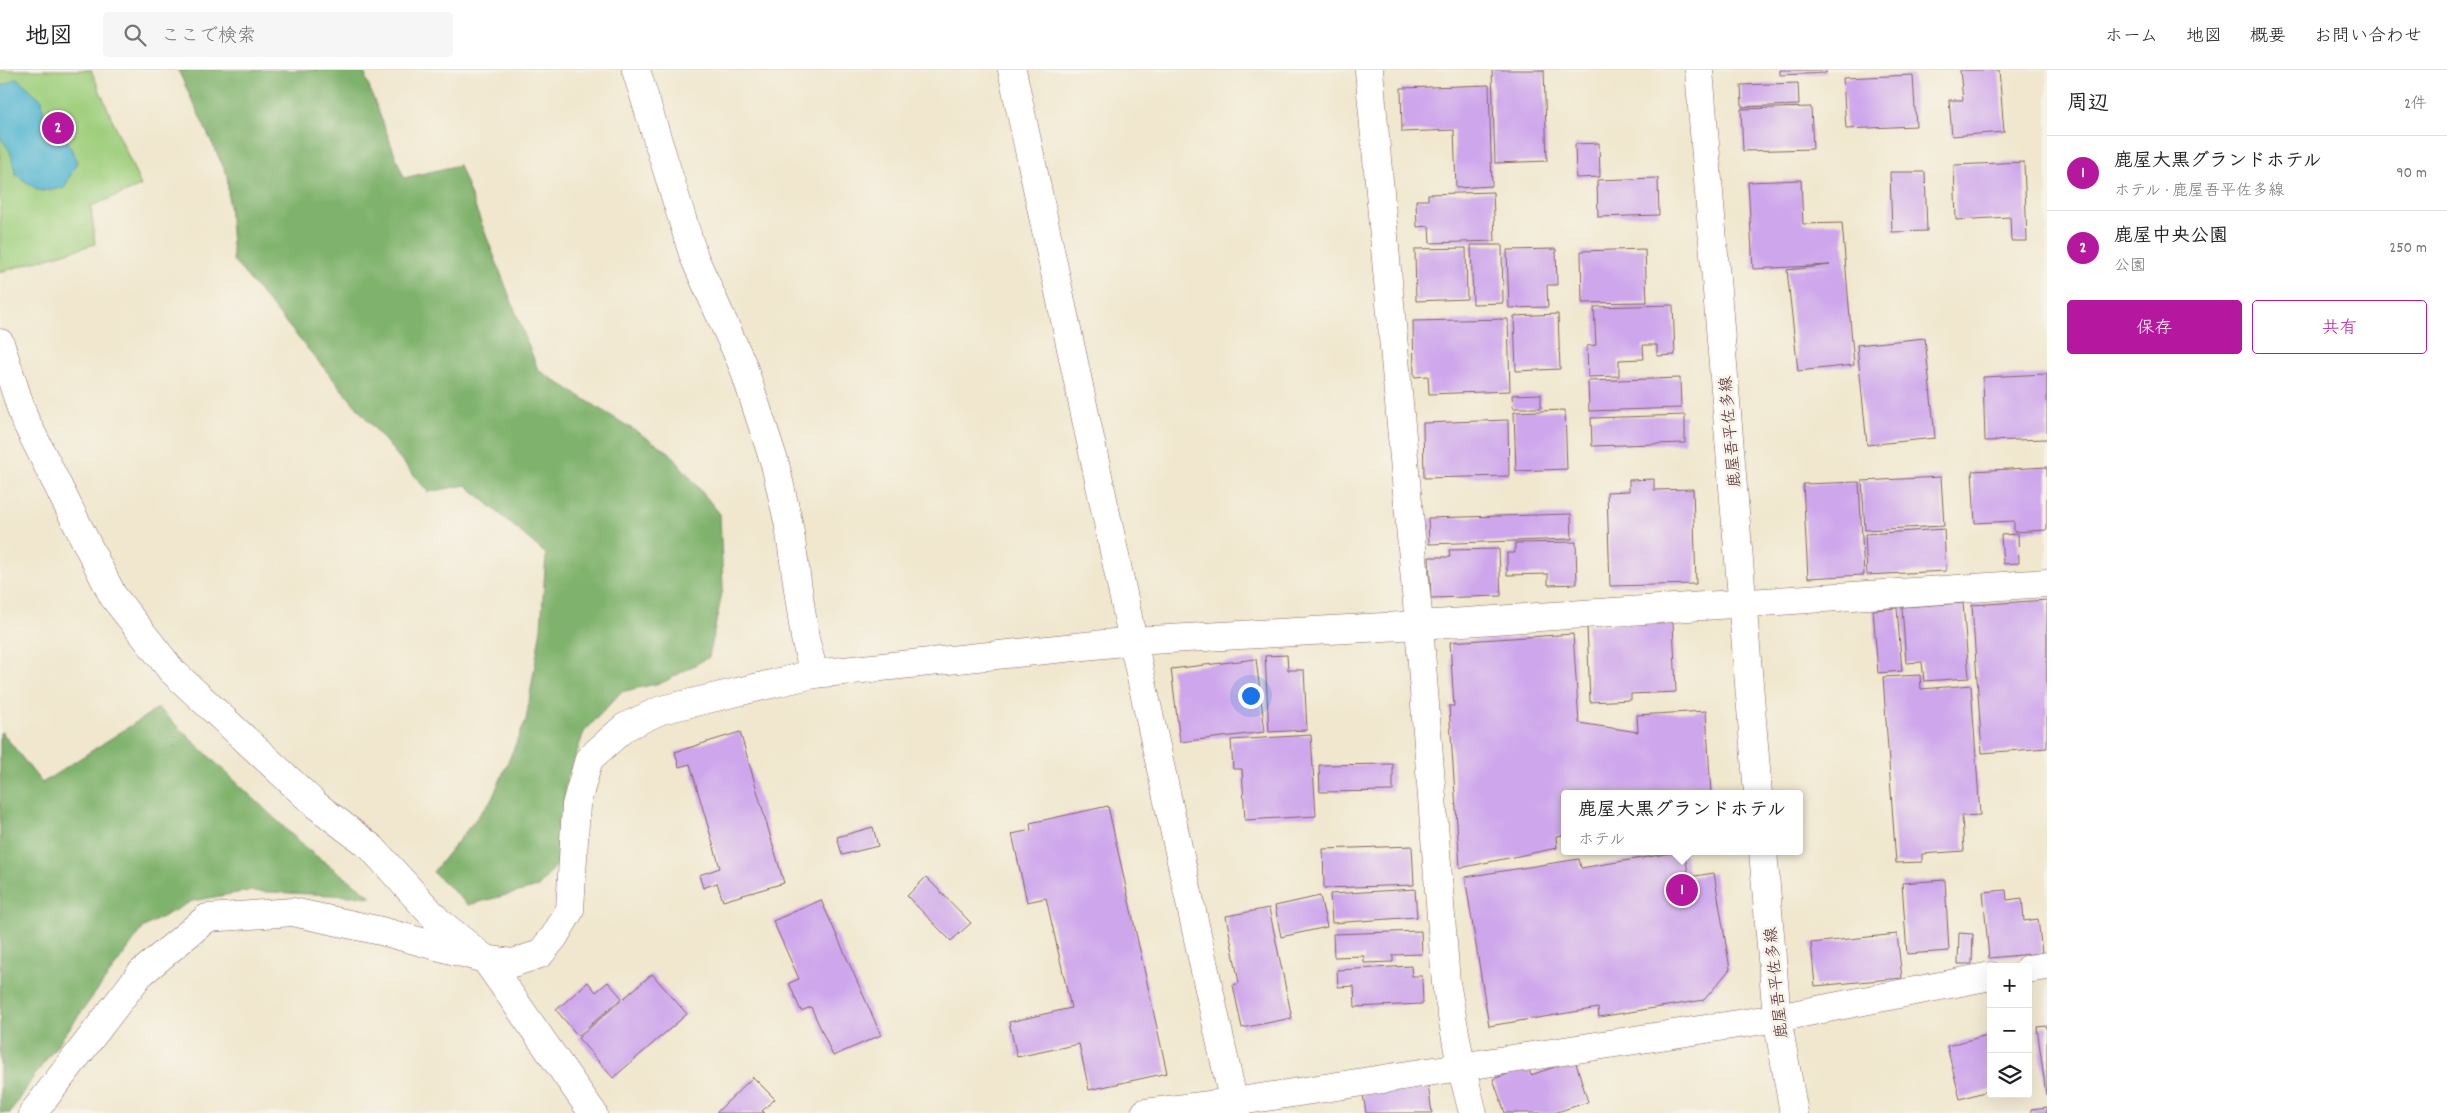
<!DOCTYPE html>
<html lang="ja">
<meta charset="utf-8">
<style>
:root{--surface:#fff;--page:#f6f6f6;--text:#202124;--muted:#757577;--line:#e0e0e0;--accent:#b5179e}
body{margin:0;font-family:Dekko,"Klee One",sans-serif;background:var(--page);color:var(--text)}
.controls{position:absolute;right:15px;bottom:15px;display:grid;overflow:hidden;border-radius:5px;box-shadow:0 5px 20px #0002}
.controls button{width:45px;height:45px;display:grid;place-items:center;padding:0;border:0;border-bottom:1px solid var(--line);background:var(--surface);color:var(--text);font:25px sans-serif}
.you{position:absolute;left:1250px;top:625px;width:18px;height:18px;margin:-12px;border:4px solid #fff;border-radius:50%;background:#1a73e8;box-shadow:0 0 0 8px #1a73e833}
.badge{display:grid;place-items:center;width:32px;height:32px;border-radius:50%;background:var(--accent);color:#fff;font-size:16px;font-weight:700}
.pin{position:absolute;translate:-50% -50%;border:2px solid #fff;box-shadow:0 1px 5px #0006}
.popup{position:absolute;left:1561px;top:720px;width:242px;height:65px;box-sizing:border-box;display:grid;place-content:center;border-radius:5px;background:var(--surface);filter:drop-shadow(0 1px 4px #0005);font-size:16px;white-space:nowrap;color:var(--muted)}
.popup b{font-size:19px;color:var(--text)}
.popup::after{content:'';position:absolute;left:50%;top:100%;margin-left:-10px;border:10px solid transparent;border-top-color:var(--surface)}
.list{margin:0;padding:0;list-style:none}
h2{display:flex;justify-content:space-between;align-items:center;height:65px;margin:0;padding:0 20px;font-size:21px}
h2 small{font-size:16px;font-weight:400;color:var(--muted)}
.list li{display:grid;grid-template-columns:32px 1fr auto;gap:15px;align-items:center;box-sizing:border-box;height:75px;padding:0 20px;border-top:1px solid var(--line)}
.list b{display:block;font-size:19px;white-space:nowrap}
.list p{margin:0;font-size:16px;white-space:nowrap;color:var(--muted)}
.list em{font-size:16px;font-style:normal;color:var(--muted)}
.actions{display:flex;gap:10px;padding:15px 20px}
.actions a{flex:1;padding:11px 0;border:1px solid var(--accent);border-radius:5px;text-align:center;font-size:18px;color:var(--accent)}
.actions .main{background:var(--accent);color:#fff}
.icon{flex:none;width:28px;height:28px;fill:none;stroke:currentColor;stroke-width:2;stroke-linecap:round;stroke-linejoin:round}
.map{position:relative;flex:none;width:2047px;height:1043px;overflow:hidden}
header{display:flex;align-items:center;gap:30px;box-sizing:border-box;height:70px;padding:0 25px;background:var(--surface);border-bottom:1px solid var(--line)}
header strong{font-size:24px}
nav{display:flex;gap:28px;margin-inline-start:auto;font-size:18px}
.search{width:350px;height:45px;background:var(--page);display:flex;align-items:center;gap:12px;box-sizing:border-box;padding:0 18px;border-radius:5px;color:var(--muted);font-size:19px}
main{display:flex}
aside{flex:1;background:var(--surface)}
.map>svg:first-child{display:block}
.green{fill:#9fcf7d;stroke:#747754}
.forest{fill:#7fb26c;stroke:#64684c}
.water{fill:#52b6d1;stroke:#4e6a7e}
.building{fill:#cea6ec}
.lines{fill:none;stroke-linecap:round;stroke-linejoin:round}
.minor-casing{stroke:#846564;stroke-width:29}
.major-casing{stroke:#846564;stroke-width:29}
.minor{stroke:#fff;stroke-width:28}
.major{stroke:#fff;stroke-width:28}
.labels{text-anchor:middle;stroke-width:5;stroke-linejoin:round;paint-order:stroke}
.street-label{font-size:16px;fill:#4a1f2b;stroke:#f7f3e8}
</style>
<header>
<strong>地図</strong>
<div class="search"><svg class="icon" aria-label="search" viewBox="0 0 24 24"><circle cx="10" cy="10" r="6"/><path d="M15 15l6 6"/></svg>ここで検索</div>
<nav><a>ホーム</a><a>地図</a><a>概要</a><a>お問い合わせ</a></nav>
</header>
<main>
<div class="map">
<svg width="2047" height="1043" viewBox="0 0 2047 1043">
<rect width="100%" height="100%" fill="#f7f3e8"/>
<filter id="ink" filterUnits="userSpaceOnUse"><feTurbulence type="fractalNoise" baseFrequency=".02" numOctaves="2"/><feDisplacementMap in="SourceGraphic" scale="10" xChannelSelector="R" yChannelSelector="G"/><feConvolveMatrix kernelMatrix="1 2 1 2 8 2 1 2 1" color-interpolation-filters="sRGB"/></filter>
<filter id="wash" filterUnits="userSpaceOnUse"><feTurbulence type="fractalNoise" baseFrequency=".0096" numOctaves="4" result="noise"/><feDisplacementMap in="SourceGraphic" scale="20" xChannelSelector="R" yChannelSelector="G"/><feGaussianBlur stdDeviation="1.12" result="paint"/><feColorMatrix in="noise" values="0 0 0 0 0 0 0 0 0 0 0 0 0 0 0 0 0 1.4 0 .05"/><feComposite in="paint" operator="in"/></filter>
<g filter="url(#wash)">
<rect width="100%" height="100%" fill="#f0e7ce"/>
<polygon class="green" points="0,0 91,0 141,116 91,136 95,174 0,202"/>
<g class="forest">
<polygon points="178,0 365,0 366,9 404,108 459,95 538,300 669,382 720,444 723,518 709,587 664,612 621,622 584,662 565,715 565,785 538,817 468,835 433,802 492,729 526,650 541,558 546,484 466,415 428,422 233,190 227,105"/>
<polygon points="158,638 307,779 372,827 248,821 192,831 144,857 32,1009 10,1043 0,1043 0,663 2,662 42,713"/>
</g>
<polygon class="water" points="17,8 42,30 45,57 67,70 77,92 64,118 40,121 16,105 10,81 0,67 0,17"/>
<g id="blocks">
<g class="building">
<polygon points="1492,0 1544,0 1547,91 1495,93"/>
<polygon points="1780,0 1826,0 1826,3 1780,5"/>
<polygon points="1960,0 1999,0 2004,62 1952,66 1949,30 1963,30"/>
<polygon points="1913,5 1916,56 1846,59 1843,8"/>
<polygon points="1798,13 1799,35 1742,37 1741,15"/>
<polygon points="1489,15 1492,116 1456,118 1454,60 1402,62 1401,18"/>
<polygon points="1811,37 1813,79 1743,81 1741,39"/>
<polygon points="1599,73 1600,107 1576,108 1575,74"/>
<polygon points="2024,92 2027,171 2011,171 2010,147 1956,150 1954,95"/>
<polygon points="1890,102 1925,102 1927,161 1892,162"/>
<polygon points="1658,108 1659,145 1598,147 1597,110"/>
<polygon points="1801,110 1803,154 1842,153 1854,295 1798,301 1787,200 1830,195 1753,199 1748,112"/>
<polygon points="1493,122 1495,171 1430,173 1429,156 1417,157 1416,130 1428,130 1428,124"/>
<polygon points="1471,175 1502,175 1503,233 1473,234"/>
<polygon points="1466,178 1467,229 1416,231 1415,179"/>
<polygon points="1556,179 1557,215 1547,215 1548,237 1509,238 1507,180"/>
<polygon points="1645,179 1647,232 1582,233 1581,181"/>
<polygon points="1673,235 1675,285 1657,286 1657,275 1643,275 1644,289 1619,290 1619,306 1588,307 1587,276 1596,275 1594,237"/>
<polygon points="1558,244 1560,299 1516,301 1514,246"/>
<polygon points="1508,249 1510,321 1429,324 1428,306 1414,307 1413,251"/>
<polygon points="1925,268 1935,368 1867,375 1857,275"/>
<polygon points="2047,304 2047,369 1985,371 1983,307"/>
<polygon points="1680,308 1681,338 1589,341 1588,311"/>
<polygon points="1541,324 1541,338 1513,338 1512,325"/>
<polygon points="1565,340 1567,399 1516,401 1514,342"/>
<polygon points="1685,345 1685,373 1592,376 1591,348"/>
<polygon points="1508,350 1509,406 1424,408 1423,353"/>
<polygon points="2047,397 2047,460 2014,462 2014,451 1975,453 1972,401"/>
<polygon points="1941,407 1944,456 1865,460 1862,411"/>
<polygon points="1654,409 1654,420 1693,419 1696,514 1610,516 1607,422 1629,421 1629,410"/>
<polygon points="1859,412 1864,505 1808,508 1803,414"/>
<polygon points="1571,444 1572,469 1429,474 1428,448"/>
<polygon points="1944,459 1946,501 1867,505 1865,464"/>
<polygon points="2018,464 2019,493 2003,494 2001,465"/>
<polygon points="1576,472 1577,514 1548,515 1548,504 1507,505 1507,483 1515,483 1515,473"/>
<polygon points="1499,479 1501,526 1431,528 1429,487 1450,487 1449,480"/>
<polygon points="2047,530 2047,678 1982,683 1972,535"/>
<polygon points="1963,533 1969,608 1924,611 1922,592 1906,593 1902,537"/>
<polygon points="1897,538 1902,601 1878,603 1873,540"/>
<polygon points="1673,552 1676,622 1631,624 1631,630 1590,632 1587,555"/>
<polygon points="1573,564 1579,653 1638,662 1637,645 1706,641 1711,724 1564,724 1564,765 1556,766 1557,778 1460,798 1449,636 1454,636 1450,572"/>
<polygon points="1287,585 1288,600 1304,600 1307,660 1269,662 1265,586"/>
<polygon points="1256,589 1265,662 1180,672 1171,599"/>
<polygon points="1920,605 1921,619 1971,615 1980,745 1962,746 1964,781 1922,784 1922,792 1896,793 1883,607"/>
<polygon points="740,662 784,813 723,831 717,813 703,818 699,805 720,798 690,694 679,697 675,682"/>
<polygon points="1311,665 1316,746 1245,750 1242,699 1233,699 1231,670"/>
<polygon points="1393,694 1393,721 1320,722 1319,695"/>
<polygon points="1108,736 1167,1003 1089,1020 1079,974 1017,987 1009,952 1071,938 1046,828 1027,832 1012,764 1031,760 1030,753"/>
<polygon points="873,757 878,776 842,785 837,767"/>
<polygon points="1412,776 1414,815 1324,818 1323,779"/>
<polygon points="1684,781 1689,807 1714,803 1730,899 1704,930 1599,947 1598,938 1489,956 1465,807 1579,789 1581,798"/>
<polygon points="926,807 971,853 951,871 907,826"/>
<polygon points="1945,810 1949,881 1907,884 1902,813"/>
<polygon points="1415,819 1417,847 1332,853 1330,824"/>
<polygon points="2006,820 2007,830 2022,828 2024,851 2038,849 2042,883 1989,888 1983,822"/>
<polygon points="1320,826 1327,857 1281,867 1275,836"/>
<polygon points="821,830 881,965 833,986 811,937 801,941 789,913 799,909 773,851"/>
<polygon points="1269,838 1292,948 1242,958 1233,915 1239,913 1226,846"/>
<polygon points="1421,861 1422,884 1393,885 1393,892 1364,893 1364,886 1334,887 1333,864"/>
<polygon points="1959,863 1973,864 1972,894 1958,894"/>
<polygon points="1897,864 1902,908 1815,916 1811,873"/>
<polygon points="1411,896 1412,906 1422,906 1423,934 1355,937 1354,916 1338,917 1337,900"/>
<polygon points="652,904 687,944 613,1008 578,968"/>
<polygon points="588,912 596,922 608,912 622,928 578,966 556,940"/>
<polygon points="2047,956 2047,1024 2046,1024 2037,957"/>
<polygon points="1991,964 1991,1020 1960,1029 1947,976"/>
<polygon points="1575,990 1588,1032 1554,1043 1505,1043 1493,1009 1528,997 1531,1005"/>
<polygon points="753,1007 775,1029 762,1041 765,1043 716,1043"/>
<polygon points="1428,1015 1432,1043 1366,1043 1363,1024"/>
<polygon points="2047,1037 2047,1043 2031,1043 2031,1039"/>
</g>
</g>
</g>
<g filter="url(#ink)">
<use href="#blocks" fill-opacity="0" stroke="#846564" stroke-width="1"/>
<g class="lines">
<defs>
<g id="minor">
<polyline points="636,0 694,187 743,296 775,394 789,456 805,568 814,604"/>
<polyline points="1012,0 1133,571 1236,1043"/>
<polyline points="1369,0 1419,555 1446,913 1461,996 1473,1043"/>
<polyline points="0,273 24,348 113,526 172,601 316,735 372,778 438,851 485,889 593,1043"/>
<polyline points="2028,899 2047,896"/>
<polyline points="33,1043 140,904 207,848 293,842 381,861 485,889 513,893 540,884 554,867 570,840 576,735 589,689 625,657 661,640 814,604 1133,571 1419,555 2047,513"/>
<polyline points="1145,1043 1234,1032 1777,948 1991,906"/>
</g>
<g id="major">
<polyline points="1699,0 1758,724"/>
<polyline points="1763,781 1777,948 1794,1043"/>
</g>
</defs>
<use href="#minor" class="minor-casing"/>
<use href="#major" class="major-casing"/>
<use href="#minor" class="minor"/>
<use href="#major" class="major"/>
</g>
</g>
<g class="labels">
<g class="street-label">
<text transform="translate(1729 362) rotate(-95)" y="6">鹿屋吾平佐多線</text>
<text transform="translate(1775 913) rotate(-96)" y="6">鹿屋吾平佐多線</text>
</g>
</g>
</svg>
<div class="controls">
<button>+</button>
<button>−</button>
<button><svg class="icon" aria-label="layers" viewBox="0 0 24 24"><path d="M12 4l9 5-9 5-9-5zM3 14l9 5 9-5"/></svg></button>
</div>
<div class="you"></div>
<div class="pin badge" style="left:1682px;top:820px">1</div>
<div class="popup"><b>鹿屋大黒グランドホテル</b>ホテル</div>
<div class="pin badge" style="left:58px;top:58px">2</div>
</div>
<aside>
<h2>周辺<small>2件</small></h2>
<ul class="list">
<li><span class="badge">1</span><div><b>鹿屋大黒グランドホテル</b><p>ホテル · 鹿屋吾平佐多線</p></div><em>90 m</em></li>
<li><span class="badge">2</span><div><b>鹿屋中央公園</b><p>公園</p></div><em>250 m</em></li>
</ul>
<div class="actions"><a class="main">保存</a><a>共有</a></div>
</aside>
</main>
